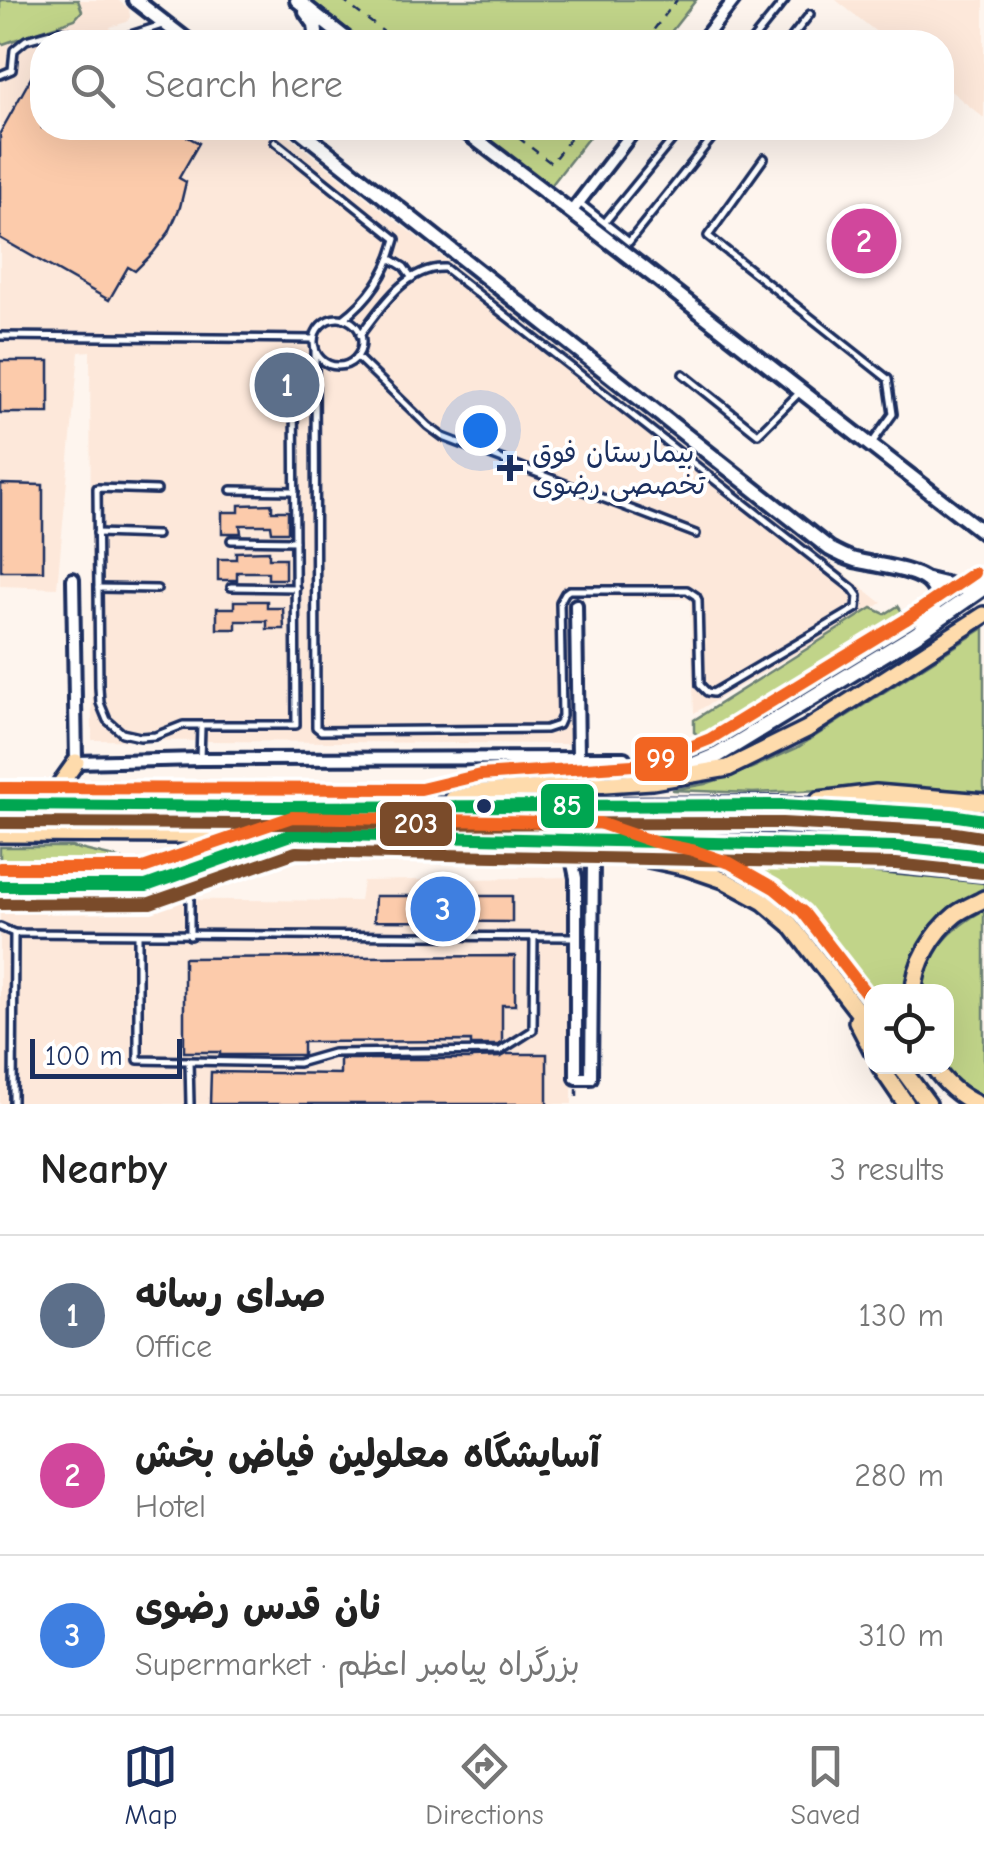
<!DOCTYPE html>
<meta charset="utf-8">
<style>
:root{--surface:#fff;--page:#f6f6f6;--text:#222;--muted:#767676;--line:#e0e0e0;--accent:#1b2f5e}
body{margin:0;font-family:"Comic Neue","Playpen Sans Arabic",sans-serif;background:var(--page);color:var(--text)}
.controls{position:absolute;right:30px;bottom:30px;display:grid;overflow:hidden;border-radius:20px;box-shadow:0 10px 40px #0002}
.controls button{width:90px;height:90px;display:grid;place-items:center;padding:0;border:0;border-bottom:2px solid var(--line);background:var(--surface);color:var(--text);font:50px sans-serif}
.scale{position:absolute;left:30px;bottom:25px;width:152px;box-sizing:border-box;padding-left:10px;border:5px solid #1b2f5e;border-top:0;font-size:28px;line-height:35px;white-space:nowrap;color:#1b2f5e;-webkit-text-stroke:8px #fff;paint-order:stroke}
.you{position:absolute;left:480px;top:430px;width:35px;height:35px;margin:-25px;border:8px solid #fff;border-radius:50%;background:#1a73e8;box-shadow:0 0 0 15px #1a73e833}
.badge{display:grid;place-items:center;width:65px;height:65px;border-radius:50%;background:var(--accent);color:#fff;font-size:32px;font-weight:700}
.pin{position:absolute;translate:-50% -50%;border:5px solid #fff;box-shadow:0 2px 10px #0006}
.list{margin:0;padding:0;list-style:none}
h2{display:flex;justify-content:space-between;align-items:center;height:130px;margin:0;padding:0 40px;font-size:42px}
h2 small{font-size:32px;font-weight:400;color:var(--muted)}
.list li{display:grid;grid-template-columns:65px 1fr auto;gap:30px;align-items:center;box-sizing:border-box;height:160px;padding:0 40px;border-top:2px solid var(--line)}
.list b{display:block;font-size:38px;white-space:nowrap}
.list p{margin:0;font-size:32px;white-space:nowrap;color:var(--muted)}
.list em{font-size:32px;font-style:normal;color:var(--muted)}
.icon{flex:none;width:55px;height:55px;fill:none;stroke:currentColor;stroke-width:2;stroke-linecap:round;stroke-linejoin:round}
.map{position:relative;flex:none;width:984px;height:1104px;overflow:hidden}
.search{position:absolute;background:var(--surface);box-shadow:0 10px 40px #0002;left:30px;right:30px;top:30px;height:110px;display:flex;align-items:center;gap:25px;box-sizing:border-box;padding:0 35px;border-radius:40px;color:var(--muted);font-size:38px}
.sheet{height:610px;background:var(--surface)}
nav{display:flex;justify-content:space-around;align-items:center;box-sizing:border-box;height:140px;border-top:2px solid var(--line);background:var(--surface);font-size:28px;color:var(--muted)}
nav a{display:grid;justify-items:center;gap:5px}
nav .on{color:var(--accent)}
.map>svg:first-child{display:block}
.built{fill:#fde8da}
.green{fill:#c1d489;stroke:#6e8274;stroke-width:2.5}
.building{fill:#fccbab;stroke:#1b2f5e;stroke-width:2.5}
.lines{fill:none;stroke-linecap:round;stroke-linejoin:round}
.service-casing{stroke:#1b2f5e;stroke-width:12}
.minor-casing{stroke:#1b2f5e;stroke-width:18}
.tertiary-casing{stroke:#1b2f5e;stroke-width:20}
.secondary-casing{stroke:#1b2f5e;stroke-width:21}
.trunk-casing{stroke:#1b2f5e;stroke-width:22}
.path{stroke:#1b2f5e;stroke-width:2.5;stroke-dasharray:8 8;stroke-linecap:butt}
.service{stroke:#fff;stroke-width:5}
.minor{stroke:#fff;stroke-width:10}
.tertiary{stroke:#fff;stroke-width:12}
.secondary{stroke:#fff;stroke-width:14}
.trunk{stroke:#fedbac;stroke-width:15}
.bus-1-casing{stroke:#fff;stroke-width:20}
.bus-2-casing{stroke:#fff;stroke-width:20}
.bus-3-casing{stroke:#fff;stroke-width:20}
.bus-1{stroke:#00a651;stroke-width:12}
.bus-2{stroke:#7a4b2a;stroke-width:12}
.bus-3{stroke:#f26522;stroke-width:12}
.poi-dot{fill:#1b2f5e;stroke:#fff;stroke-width:4}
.labels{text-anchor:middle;stroke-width:8;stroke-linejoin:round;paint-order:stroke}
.poi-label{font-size:28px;fill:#1b2f5e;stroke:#fff;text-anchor:start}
.line-badge{stroke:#fff;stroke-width:4}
.badge-label{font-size:28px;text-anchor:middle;font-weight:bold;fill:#fff}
</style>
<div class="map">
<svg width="984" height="1104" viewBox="0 0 984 1104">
<rect width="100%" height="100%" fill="#fef5ee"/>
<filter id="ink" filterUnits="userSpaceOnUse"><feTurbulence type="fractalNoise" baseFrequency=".01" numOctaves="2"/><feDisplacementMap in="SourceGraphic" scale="20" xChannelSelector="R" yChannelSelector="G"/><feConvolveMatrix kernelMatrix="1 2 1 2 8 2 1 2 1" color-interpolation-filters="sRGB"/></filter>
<g filter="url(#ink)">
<g class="built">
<polygon points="0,0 118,0 129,9 130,17 127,22 110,27 115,42 42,42 42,128 278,128 882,603 694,713 690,599 568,596 569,744 92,740 90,351 79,352 57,588 0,586"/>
<polygon points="836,0 984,0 984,118 942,84 942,42 889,42"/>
<polygon points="574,877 572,1104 0,1104 0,898 360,901 363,881"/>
</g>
<g class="green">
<polygon points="0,0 78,0 82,11 75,19 3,44 0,42"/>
<polygon points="309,0 696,0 663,42 364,42"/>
<polygon points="473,128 596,128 550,187"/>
<polygon points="898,606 909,622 816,687 718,749 694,732 694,720 872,608 885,614"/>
<polygon points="984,628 984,794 893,787 753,793 672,790 705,784 752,768 797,748"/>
<polygon points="0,847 71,847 127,860 147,860 147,879 0,879"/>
<path d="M 699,854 L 776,856 L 865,872 L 984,882 L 984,891 C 954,901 921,929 911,960 C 908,970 907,981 906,991 L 872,992 L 871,1007 C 837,957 804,906 749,876 C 734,867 715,861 699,854 Z"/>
<path d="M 984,910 L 984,1098 L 957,1081 L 945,1067 L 946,992 L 923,991 C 924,954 953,927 984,910 Z"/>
</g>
<g class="building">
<polygon points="42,58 42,128 171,128 199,143 179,178 186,182 180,207 169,232 153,253 135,271 128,267 109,300 0,238 0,133"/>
<rect x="0" y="361" width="49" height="52"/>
<polygon points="1,484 43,485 43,571 1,571"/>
<polygon points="272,504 272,511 288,511 288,532 272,532 271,525 240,525 241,533 222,533 222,512 239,512 239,505"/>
<polygon points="269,551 269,558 285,558 285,579 268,579 268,572 237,572 237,580 218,580 218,559 236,559 236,552"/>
<polygon points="234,601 267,601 267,608 283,608 284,629 267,629 267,621 236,621 236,629 217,629 217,608 234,608"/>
<polygon points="375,896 512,896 512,922 374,921"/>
<polygon points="515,956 515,1005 502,1005 502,1042 498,1045 471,1045 471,1041 303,1042 303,1055 220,1055 220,1052 184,1052 184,958"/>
<polygon points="507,1054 547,1054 547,1104 210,1104 211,1072 340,1074 340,1059 471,1059 471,1058 501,1057"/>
</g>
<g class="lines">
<defs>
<g id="service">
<polyline points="751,42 785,0"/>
<polyline points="788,42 810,14"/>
<polyline points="0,75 12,70 14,50 26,40 58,31 115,40 162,25"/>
<path d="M 275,142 L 396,239 C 388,271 370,299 343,319"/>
<polyline points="764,158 708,236 888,379 893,414 872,443"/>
<polyline points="581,204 629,242 720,128"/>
<polyline points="605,222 682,128"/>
<polyline points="391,259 404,267 412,278"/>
<circle cx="338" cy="342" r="24"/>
<polyline points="0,336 314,339"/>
<path d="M 315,347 L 316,727 L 321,731 L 546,729 L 558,725 L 562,716 L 560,602 L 565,593 L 569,590 L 687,590 L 696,596 L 698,600 L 700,685 L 707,692 L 713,693 L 857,608 L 858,596 L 853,589 L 445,268 C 407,266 381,307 360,335"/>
<polyline points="357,357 428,426 443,437 696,534"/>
<polyline points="683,374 758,434 800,392"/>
<polyline points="157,490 97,488 99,687 100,703 107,720 122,733 140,737 155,736 183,725 296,725 294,381"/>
<polyline points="231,490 295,491"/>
<polyline points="97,533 157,535"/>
<polyline points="231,540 295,541"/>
<polyline points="231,587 296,588"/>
<polyline points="98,588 157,589"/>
<polyline points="200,759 201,727"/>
<polyline points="371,840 391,854 451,859 631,859"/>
<polyline points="0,927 14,933 573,937"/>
<polyline points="138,935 138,1060 298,1063 333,1053 500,1051 533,1030 534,937"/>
<polyline points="190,936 190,872"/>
<polyline points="189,1061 190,1104"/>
<polyline points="13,1104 14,933"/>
</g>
<g id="minor">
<polyline points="701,42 734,0"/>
<polyline points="572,211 636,128"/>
<polyline points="73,579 76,762 200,759 624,758"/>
<polyline points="576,605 578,758"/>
<polyline points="572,859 576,878 576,1078 591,1078 593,859"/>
</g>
<g id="tertiary">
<polyline points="135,0 189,42"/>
<polyline points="297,0 350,42"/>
<polyline points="306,12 315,24 317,42"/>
<path d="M 297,128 L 830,549 C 840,554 848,559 859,561 C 897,570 966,572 921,628"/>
<path d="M 461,128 C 637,260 809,399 984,533"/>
<polyline points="928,580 965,589 984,580"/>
</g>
<polyline id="secondary" points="677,772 718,755 915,635 984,587"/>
<g id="trunk">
<polyline points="453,799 483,792 652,781 728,768 807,729 984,615"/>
<polyline points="819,800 876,793 984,802"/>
<polyline points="46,804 76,762"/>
<polyline points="0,805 277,807 782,805 951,815 984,820"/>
<polyline points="0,834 502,837 897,847 984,856"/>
<polyline points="612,846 649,859 686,867 724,880 764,902 790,924 872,1030"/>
<polyline points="829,853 863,861 984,873"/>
<polyline points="0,886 146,886 280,839"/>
<path d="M 914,992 C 914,964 934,932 955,915 C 964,908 975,904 984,899"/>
<polyline points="857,1021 872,1050"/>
<polyline points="880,1066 906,1104"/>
<polyline points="900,1066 928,1104"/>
<path d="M 933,1066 C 944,1082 959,1096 977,1104"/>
</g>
</defs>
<use href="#service" class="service-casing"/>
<use href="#minor" class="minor-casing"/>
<use href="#tertiary" class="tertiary-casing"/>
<use href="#secondary" class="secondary-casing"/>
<use href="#trunk" class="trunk-casing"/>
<g class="path">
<polyline points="342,0 397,42"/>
<polyline points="644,42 677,0"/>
<polyline points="506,128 551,163 579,128"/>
<polyline points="577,1089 577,1104"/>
</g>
<use href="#service" class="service"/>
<use href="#minor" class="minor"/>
<use href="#tertiary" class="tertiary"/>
<use href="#secondary" class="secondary"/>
<use href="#trunk" class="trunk"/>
<defs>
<g id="bus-1">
<polyline points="0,805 277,807 782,805 951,815 984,820"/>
<polyline points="0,886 146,886 293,834 897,847 984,856"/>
</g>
<g id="bus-2">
<polyline points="0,823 277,824 782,823 949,832 981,837"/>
<polyline points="0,904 150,903 296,852 896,864 982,873"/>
</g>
<g id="bus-3">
<polyline points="0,788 421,789 480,775 648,764 710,739 905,620 974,573"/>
<polyline points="0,868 143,868 292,817 599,823 654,842 692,850 730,863 774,888 803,912 872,1001"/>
</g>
</defs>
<use href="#bus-1" class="bus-1-casing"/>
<use href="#bus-2" class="bus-2-casing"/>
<use href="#bus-3" class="bus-3-casing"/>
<use href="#bus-1" class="bus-1"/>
<use href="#bus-2" class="bus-2"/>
<use href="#bus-3" class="bus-3"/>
</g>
</g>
<g class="poi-dot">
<path d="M505 453h10v10h10v10h-10v10h-10v-10h-10v-10h10z"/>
<circle cx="484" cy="806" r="9"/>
</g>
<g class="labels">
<g class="poi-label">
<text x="532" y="462">بیمارستان فوق<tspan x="532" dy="32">تخصصی رضوی</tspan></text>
</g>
</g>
<g class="line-badge">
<rect x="633" y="735" width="57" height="48" rx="10" fill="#f26522"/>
<rect x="539" y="782" width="57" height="48" rx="10" fill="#00a651"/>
<rect x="378" y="800" width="76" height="48" rx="10" fill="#7a4b2a"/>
</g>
<g class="badge-label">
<text x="661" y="768">99</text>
<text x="567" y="815">85</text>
<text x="416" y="833">203</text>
</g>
</svg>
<div class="controls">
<button><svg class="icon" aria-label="locate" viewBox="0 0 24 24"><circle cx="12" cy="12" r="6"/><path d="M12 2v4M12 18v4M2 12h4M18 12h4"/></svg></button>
</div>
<div class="scale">100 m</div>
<div class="you"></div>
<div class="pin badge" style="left:287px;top:385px;background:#5c6f8a">1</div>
<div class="pin badge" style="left:864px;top:241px;background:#d1479c">2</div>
<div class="pin badge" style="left:443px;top:909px;background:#3f7fe0">3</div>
<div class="search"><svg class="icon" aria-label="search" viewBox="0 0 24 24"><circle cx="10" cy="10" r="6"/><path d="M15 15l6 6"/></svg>Search here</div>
</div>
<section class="sheet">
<h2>Nearby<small>3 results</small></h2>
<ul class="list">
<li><span class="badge" style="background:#5c6f8a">1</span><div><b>صدای رسانه</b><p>Office</p></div><em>130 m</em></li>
<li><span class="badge" style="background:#d1479c">2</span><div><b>آسایشگاه معلولین فیاض بخش</b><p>Hotel</p></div><em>280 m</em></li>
<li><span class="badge" style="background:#3f7fe0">3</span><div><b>نان قدس رضوی</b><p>Supermarket · بزرگراه پیامبر اعظم</p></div><em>310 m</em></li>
</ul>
</section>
<nav>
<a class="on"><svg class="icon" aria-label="map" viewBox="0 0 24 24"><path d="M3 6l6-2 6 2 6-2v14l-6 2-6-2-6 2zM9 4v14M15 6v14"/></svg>Map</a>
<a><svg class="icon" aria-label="directions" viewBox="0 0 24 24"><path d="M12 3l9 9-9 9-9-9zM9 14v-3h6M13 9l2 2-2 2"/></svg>Directions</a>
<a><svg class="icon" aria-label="saved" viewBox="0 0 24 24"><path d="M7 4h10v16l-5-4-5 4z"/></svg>Saved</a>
</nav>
